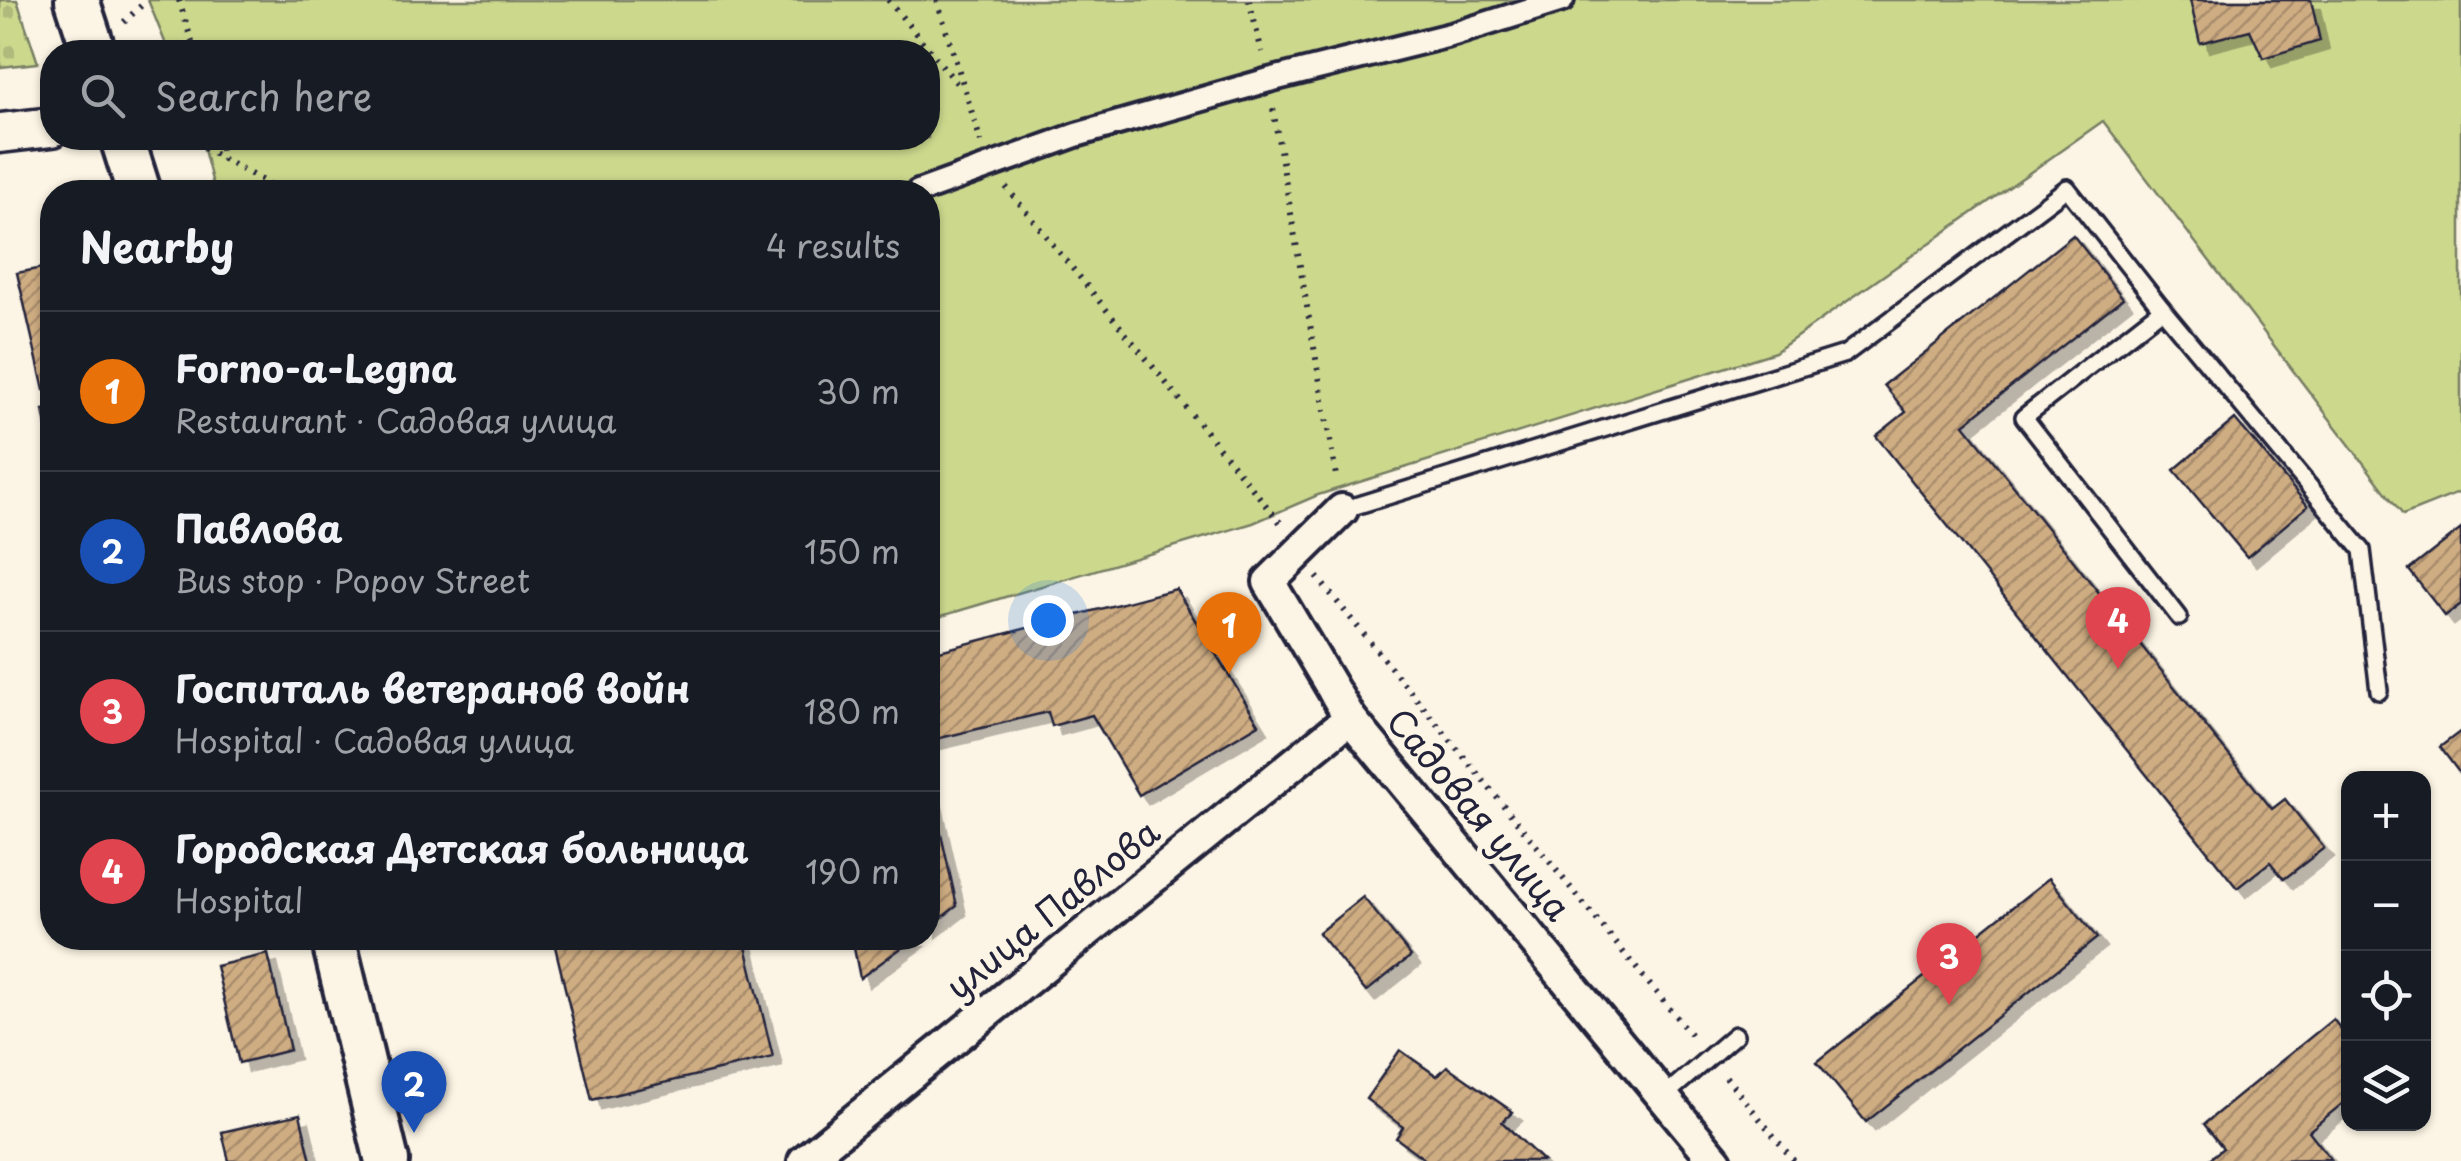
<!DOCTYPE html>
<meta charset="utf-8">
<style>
:root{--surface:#171b24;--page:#242831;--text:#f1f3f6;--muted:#9ea1a6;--line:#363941;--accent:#9495a2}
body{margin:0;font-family:"Playpen Sans",sans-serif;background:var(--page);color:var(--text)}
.controls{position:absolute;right:30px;bottom:30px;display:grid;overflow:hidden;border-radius:20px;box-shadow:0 2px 8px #0004}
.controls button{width:90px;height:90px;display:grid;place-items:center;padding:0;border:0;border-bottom:2px solid var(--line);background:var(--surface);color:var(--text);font:50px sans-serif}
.you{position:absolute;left:1048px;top:620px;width:35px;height:35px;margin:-25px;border:8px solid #fff;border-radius:50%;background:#1a73e8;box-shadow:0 0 0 15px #1a73e833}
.badge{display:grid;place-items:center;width:65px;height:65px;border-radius:50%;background:var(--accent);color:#fff;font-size:32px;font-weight:700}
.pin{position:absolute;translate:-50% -82px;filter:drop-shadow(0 2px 5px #0008)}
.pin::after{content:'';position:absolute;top:52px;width:35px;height:30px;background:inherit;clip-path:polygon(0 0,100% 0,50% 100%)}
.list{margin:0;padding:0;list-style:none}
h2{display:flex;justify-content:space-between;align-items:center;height:130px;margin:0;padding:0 40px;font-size:42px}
h2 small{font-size:32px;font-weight:400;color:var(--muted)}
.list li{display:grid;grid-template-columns:65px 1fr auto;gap:30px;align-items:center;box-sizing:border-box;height:160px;padding:0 40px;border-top:2px solid var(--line)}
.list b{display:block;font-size:38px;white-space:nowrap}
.list p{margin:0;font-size:32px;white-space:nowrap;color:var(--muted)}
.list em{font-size:32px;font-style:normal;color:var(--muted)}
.icon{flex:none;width:55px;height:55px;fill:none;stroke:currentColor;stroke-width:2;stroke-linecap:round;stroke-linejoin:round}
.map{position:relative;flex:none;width:2461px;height:1161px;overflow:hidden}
.search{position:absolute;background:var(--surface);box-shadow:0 2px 8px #0004;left:40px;top:40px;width:900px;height:110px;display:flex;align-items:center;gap:25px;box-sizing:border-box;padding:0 35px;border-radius:40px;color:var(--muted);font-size:38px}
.panel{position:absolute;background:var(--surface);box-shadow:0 2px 8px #0004;left:40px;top:180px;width:900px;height:770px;border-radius:40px}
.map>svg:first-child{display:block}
.cemetery{fill:url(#cemetery-stones);stroke:#777e64;stroke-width:2.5}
.park{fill:#ccd98d;stroke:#777e64;stroke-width:2.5}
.building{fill:url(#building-hatch);stroke:#22223b;stroke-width:2.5;filter:url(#shadow)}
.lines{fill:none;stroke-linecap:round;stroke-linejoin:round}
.service-casing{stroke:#22223b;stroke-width:22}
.pedestrian-casing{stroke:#22223b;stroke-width:30}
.minor-casing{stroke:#22223b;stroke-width:38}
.tertiary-casing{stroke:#22223b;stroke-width:45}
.secondary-casing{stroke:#22223b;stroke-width:50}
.path{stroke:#22223b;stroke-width:6;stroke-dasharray:2.5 8;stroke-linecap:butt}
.service{stroke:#fcf5e5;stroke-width:15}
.pedestrian{stroke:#fcf5e5;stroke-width:22}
.minor{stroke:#fcf5e5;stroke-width:30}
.tertiary{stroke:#fcf5e5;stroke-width:38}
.secondary{stroke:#fcf5e5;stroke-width:42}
.labels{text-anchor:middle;stroke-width:10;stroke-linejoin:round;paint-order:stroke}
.street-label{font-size:35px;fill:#22223b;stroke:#fcf5e5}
</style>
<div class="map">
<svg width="2461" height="1161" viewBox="0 0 2461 1161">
<defs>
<pattern id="cemetery-stones" width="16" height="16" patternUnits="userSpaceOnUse" patternTransform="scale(2.5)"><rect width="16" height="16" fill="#ccd98d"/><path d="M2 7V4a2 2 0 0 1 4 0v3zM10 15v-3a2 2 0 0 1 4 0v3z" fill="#afba7b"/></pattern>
<pattern id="building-hatch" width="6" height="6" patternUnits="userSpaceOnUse" patternTransform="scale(2.5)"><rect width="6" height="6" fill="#cfad82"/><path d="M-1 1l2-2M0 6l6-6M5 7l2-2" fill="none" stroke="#a88c6c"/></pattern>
<filter id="shadow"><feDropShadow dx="9" dy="9" stdDeviation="0" flood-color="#0004"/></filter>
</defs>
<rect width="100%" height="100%" fill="#fcf5e5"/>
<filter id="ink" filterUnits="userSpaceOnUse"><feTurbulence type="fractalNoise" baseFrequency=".01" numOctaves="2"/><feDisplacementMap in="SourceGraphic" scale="20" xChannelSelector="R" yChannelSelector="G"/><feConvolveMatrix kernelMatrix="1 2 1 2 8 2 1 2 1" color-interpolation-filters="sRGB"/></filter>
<g filter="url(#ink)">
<polygon class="cemetery" points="0,0 17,0 38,63 0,67"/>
<polygon class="park" points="148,0 2461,0 2461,492 2403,515 2103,121 1775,352 1318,495 1253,523 928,620 928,192 215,192 201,138 928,138 928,52 169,52"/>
<g class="building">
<polygon points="2190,0 2311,0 2320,41 2263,58 2250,30 2200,43"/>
<polygon points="2073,235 2123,298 1964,424 2272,809 2285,799 2324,848 2284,879 2270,862 2237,888 1876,436 1906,412 1884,385"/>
<polygon points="52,266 52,388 44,390 17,273"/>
<polygon points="52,408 52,459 43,410"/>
<polygon points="2235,419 2308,506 2247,557 2174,470"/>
<polygon points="2461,529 2461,604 2445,616 2409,570"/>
<polygon points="1176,589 1259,724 1139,795 1092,715 1052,726 1048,712 928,741 928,654"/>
<polygon points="2461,731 2461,775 2440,747"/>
<polygon points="928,776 957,906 928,928"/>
<polygon points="2049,878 2097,938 1866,1122 1817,1062"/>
<polygon points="1363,897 1411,956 1366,992 1318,933"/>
<polygon points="553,938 744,938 773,1057 592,1100"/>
<polygon points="852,938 915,938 860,978"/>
<polygon points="268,954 290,1050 239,1063 216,966"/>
<polygon points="2333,1019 2348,1038 2348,1099 2309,1131 2331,1159 2207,1161 2223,1148 2204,1124"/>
<polygon points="1400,1050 1437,1076 1447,1066 1513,1112 1502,1122 1543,1161 1427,1161 1396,1138 1403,1127 1366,1099"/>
<polygon points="300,1114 311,1161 229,1161 222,1132"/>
</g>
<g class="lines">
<defs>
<g id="service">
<polyline points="2162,309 2362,550 2379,691"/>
<polyline points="1342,510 1845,354 2067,188 2162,309 2024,417 2179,617"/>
<polyline points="1663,1097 1735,1035"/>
</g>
<polyline id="pedestrian" points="918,192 1076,135 1269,80 1454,34 1562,0"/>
<g id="minor">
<polyline points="1342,510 1269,582 1350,718 1716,1161"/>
<polyline points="804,1161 1350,718"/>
</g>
<polyline id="tertiary" points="0,133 52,127"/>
<g id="secondary">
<polyline points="77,0 94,52"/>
<polyline points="122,138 139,192"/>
<polyline points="333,938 387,1161"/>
</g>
</defs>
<use href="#service" class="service-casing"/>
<use href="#pedestrian" class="pedestrian-casing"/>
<use href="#minor" class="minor-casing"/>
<use href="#tertiary" class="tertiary-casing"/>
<use href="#secondary" class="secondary-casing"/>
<g class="path">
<polyline points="179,0 195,52"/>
<polyline points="888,0 959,86"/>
<polyline points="937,0 981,142"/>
<polyline points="1249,0 1262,52"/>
<polyline points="124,22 147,0"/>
<polyline points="1273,109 1337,481"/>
<polyline points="186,138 222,158"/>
<polyline points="218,138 223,159 283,192"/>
<polyline points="1006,187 1283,526"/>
<polyline points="1317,577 1695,1040"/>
<polyline points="1726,1077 1794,1161"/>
</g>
<use href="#service" class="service"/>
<use href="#pedestrian" class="pedestrian"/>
<use href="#minor" class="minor"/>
<use href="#tertiary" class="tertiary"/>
<use href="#secondary" class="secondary"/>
</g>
</g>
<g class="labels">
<g class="street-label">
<text transform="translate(1478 815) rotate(50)" y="12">Садовая улица</text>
<text transform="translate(1053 910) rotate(-39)" y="12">улица Павлова</text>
</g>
</g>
</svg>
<div class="controls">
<button>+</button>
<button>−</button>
<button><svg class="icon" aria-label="locate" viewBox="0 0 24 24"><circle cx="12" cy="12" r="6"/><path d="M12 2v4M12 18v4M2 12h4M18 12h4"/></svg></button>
<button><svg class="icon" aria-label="layers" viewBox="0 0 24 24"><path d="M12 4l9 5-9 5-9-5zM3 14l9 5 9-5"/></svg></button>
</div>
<div class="you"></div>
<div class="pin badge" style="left:1229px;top:674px;background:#e8710a">1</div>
<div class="pin badge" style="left:414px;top:1133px;background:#1a4fb4">2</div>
<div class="pin badge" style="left:1949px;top:1005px;background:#e0444e">3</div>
<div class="pin badge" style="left:2118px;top:669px;background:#e0444e">4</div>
<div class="search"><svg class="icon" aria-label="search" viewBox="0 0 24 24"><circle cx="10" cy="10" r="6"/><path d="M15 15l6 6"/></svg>Search here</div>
<section class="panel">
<h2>Nearby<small>4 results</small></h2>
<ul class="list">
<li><span class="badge" style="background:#e8710a">1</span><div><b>Forno-a-Legna</b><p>Restaurant · Садовая улица</p></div><em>30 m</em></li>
<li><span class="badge" style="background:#1a4fb4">2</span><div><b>Павлова</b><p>Bus stop · Popov Street</p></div><em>150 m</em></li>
<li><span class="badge" style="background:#e0444e">3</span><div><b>Госпиталь ветеранов войн</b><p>Hospital · Садовая улица</p></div><em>180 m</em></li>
<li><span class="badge" style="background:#e0444e">4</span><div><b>Городская Детская больница</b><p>Hospital</p></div><em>190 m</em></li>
</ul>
</section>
</div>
